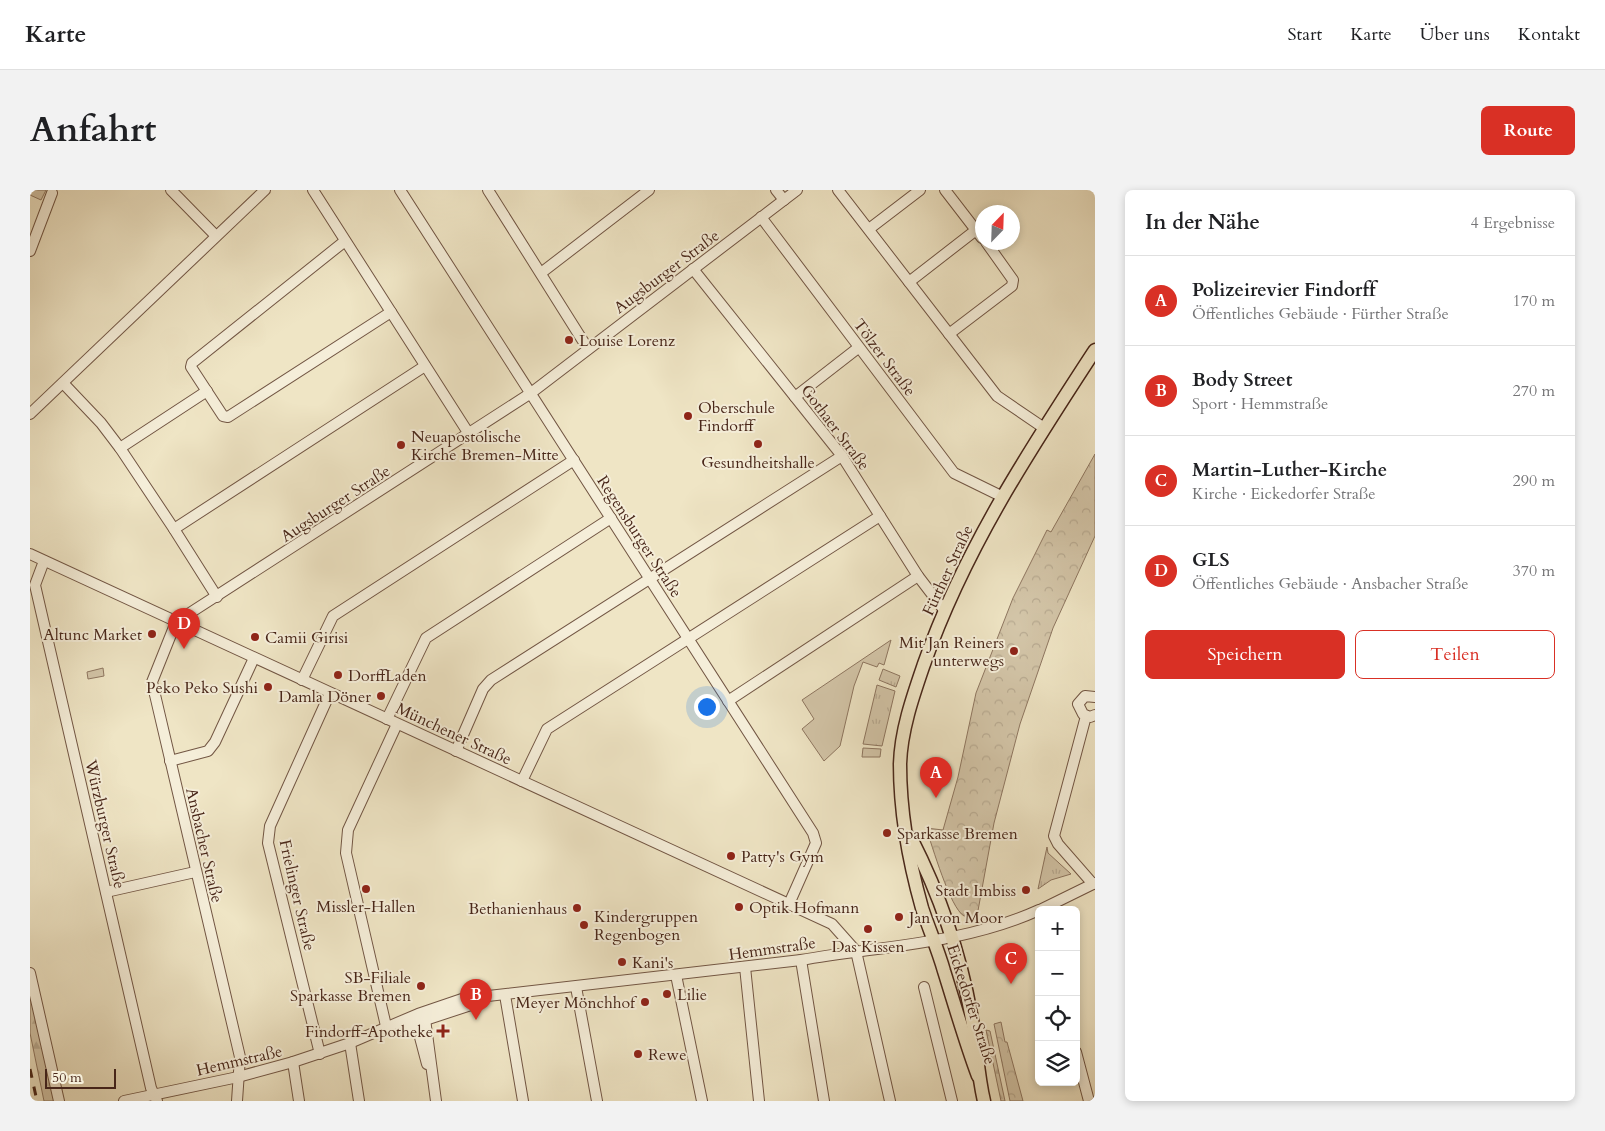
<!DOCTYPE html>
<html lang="de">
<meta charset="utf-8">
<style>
:root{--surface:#fff;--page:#f2f2f2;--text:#202124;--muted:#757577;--line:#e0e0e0;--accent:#d93025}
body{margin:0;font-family:Cardo,serif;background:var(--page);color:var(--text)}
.controls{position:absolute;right:15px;bottom:15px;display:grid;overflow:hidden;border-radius:8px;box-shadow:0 2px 8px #0003}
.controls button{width:45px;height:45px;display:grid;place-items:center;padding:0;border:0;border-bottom:1px solid var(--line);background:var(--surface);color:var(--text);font:25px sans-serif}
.compass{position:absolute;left:945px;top:15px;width:45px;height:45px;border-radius:50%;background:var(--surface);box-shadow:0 2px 8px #0003;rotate:23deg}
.scale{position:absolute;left:15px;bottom:12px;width:71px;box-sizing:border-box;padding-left:5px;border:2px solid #482619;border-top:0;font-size:14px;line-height:18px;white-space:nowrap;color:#482619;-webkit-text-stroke:4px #f5eed9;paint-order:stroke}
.you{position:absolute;left:676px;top:516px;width:18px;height:18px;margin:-12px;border:4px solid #fff;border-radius:50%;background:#1a73e8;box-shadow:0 0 0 8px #1a73e833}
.badge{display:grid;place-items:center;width:32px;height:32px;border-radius:50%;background:var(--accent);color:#fff;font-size:16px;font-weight:700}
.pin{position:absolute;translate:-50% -41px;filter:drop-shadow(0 1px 2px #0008)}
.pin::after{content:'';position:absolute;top:26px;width:18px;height:15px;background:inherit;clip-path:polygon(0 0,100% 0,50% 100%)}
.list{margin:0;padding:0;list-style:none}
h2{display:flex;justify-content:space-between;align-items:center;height:65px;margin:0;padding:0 20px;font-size:21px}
h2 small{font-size:16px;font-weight:400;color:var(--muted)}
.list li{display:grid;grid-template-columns:32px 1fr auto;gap:15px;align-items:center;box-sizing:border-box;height:90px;padding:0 20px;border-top:1px solid var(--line)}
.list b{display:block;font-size:19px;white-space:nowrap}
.list p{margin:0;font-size:16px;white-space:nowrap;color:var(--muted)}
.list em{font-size:16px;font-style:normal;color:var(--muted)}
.actions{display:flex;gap:10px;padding:15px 20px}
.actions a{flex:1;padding:11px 0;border:1px solid var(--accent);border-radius:8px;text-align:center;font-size:18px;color:var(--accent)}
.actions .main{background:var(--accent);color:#fff}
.icon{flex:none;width:28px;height:28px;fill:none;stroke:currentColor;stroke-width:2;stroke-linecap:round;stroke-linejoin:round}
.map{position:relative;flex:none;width:1065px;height:911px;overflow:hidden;border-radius:8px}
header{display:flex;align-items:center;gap:30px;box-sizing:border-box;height:70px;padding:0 25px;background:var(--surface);border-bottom:1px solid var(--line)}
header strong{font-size:24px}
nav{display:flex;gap:28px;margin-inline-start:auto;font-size:18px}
.intro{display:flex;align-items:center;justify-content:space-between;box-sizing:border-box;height:120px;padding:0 30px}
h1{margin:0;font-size:35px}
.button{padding:12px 22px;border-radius:8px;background:var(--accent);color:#fff;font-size:18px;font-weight:700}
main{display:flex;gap:30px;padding:0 30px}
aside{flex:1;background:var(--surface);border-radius:8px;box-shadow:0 2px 8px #0003}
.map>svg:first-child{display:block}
.grass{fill:url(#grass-tufts);stroke:#8e7660}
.forest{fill:url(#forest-firs);stroke:#8e7660}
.park{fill:url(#park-crowns);stroke:#8e7660}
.garden{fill:#d3c5a8;stroke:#8e7660}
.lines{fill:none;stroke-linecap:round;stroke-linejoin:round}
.minor-casing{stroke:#725644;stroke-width:12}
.major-casing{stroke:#482619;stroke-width:15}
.minor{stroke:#f5eed9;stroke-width:10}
.major{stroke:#efe5c5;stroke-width:12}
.rail{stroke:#482619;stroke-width:3;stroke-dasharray:9 9;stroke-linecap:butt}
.poi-dot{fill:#8f2418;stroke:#f5eed9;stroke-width:2}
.labels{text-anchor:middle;stroke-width:4;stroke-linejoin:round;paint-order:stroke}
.street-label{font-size:16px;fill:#482619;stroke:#f5eed9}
.poi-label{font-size:16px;fill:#482619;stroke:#f5eed9;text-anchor:start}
</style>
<header>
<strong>Karte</strong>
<nav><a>Start</a><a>Karte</a><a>Über uns</a><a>Kontakt</a></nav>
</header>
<div class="intro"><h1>Anfahrt</h1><a class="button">Route</a></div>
<main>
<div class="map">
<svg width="1065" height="911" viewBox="0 0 1065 911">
<defs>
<pattern id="grass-tufts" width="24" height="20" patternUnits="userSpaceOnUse" patternTransform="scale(1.25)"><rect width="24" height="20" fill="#d3c5a8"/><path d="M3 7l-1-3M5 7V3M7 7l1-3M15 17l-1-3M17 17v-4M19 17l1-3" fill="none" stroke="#b7a990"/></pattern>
<pattern id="forest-firs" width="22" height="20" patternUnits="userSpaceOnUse" patternTransform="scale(1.25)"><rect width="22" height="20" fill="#d3c5a8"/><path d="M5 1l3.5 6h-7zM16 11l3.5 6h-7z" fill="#b7a990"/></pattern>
<pattern id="park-crowns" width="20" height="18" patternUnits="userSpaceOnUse" patternTransform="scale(1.25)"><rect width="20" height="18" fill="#d3c5a8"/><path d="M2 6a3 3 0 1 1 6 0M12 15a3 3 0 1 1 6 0" fill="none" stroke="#b7a990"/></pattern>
</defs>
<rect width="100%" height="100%" fill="#efe5c5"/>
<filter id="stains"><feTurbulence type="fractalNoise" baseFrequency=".004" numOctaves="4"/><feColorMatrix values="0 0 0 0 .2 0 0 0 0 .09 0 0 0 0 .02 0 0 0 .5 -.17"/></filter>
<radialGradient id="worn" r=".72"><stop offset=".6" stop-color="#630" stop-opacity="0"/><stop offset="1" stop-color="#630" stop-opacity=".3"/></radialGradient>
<g class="grass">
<polygon points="853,479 870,486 866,497 849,490"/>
<polygon points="847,495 865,501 852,556 833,554"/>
<polygon points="833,558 851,559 850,567 832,567"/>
<polygon points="1017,657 1018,663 1041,684 1021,690 1008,699"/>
</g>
<g class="forest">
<polygon points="0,803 24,911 14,911 0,843"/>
<polygon points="956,840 960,841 975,911 971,911"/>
</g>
<g class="park">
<path d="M 1065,264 L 1065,346 L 1023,438 L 990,534 L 964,633 L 947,726 L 934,726 C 920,718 902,655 896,638 L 913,640 L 928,587 L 946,503 L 983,408 L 1017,340 L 1021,342 Z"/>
<polygon points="971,832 975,852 977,852 993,911 980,911 964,834"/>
</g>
<g class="garden">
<polygon points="0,0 16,0 11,10 0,5"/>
<polygon points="861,450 854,475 849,473 847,477 833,472 824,496 810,556 794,571 772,539 784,529 772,510"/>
<polygon points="73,478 74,486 58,489 57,482"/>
</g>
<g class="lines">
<defs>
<g id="minor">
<polyline points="141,0 186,46"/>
<polyline points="283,0 439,244"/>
<polyline points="370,0 783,643 786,653 759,714"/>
<polyline points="458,0 558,159"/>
<polyline points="746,0 754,10"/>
<polyline points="808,0 967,206 1014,238"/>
<polyline points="915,0 952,48"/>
<polyline points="731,27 924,283 971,306"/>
<polyline points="839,39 890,0"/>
<polyline points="315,51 162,173 161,177 193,226 198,227 361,122"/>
<polyline points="0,61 22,3"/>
<polyline points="663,79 812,266 888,386 914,420"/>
<polyline points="511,83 619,0"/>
<polyline points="879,92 946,40"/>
<polyline points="919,144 982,96 983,90 956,52"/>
<polyline points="33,193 71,233 90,258 144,339 187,407"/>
<polyline points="765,207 828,158"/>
<polyline points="0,224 235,0"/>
<polyline points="90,258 177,201"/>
<polyline points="144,339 395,176"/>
<polyline points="0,364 802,734 826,761 860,911"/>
<polyline points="14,371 5,395 121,898 127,911"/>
<polyline points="146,432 501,203 767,0"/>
<polyline points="146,432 122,492 210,867 207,911"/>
<polyline points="272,490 303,426 544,270"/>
<polyline points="1065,507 1055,506 1048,514 1053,524 1060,527 1065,525"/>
<polyline points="698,511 888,386"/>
<polyline points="1056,526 1024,646 1028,654 1063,694"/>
<polyline points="357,529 396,448 581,328"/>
<polyline points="426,561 453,499 461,490 812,266"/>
<polyline points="140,571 178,561 185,552 224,468"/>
<polyline points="492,591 517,539 850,326"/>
<polyline points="76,702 165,682"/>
<polyline points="1010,720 1065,693"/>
<polyline points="771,770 794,911"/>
<polyline points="715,777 729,911"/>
<polyline points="0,783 29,911"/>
<polyline points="646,785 672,911"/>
<polyline points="546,797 567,911"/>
<polyline points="894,797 922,911"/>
<polyline points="475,805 493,911"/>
<polyline points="391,826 395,829 406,911"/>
<polyline points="387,827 386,832 397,874"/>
<polyline points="356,836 316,663 318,640 367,534"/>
<polyline points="371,838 447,813"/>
<polyline points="320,853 329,911"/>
<polyline points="1046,862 1059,911"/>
<polyline points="290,864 238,653 240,636 300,503"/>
<polyline points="263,872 269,911"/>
<path d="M 94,911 L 208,887 L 263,872 L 320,853 L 388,824 L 432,809 L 771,770 C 851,756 934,754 1009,720"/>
</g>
<g id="major">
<path d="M 881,648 C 909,703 930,764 941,824 C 947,853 947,882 954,911"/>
<path d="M 948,886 C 935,851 925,816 914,781 C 908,760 899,739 892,718 C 879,672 870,621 870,574 C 871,540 883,506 894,474 C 934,360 999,261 1065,160"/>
</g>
</defs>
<use href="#minor" class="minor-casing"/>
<use href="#major" class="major-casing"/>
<use href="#minor" class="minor"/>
<use href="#major" class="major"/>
<polyline class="rail" points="0,879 7,911"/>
</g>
<g class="poi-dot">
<circle cx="539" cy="150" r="5"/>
<circle cx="658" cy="226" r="5"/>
<circle cx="728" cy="254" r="5"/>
<circle cx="371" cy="255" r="5"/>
<circle cx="122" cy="444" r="5"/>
<circle cx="225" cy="447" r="5"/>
<circle cx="984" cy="461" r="5"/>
<circle cx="308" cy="485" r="5"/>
<circle cx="238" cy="497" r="5"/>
<circle cx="351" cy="506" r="5"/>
<circle cx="857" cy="643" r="5"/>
<circle cx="701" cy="666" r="5"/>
<circle cx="336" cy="699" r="5"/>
<circle cx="996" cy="700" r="5"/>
<circle cx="709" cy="717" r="5"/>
<circle cx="547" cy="718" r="5"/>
<circle cx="869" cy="727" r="5"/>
<circle cx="554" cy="735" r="5"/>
<circle cx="838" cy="739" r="5"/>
<circle cx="592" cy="772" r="5"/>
<circle cx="391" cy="796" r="5"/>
<circle cx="637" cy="804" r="5"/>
<circle cx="615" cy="812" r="5"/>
<path d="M410.5 833.5h5v5h5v5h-5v5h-5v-5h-5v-5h5z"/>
<circle cx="608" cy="864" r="5"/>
</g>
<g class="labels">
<g class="street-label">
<text transform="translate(636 81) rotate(-37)" y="6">Augsburger Straße</text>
<text transform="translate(855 167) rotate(53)" y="6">Tölzer Straße</text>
<text transform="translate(806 237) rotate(53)" y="6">Gothaer Straße</text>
<text transform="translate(305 313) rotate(-33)" y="6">Augsburger Straße</text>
<text transform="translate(610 346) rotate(57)" y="6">Regensburger Straße</text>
<text transform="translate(917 380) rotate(-65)" y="6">Fürther Straße</text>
<text transform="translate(424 543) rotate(25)" y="6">Münchener Straße</text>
<text transform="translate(76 634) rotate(77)" y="6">Würzburger Straße</text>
<text transform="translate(175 655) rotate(77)" y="6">Ansbacher Straße</text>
<text transform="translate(268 705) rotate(77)" y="6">Frielinger Straße</text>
<text transform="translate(742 758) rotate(-8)" y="6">Hemmstraße</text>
<text transform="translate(942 814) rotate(72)" y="6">Eickedorfer Straße</text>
<text transform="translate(209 870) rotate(-13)" y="6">Hemmstraße</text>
</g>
<g class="poi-label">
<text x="549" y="156">Louise Lorenz</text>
<text x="668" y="223">Oberschule<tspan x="668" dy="18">Findorff</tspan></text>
<text x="381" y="252">Neuapostolische<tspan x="381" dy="18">Kirche Bremen-Mitte</tspan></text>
<text x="728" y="278" text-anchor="middle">Gesundheitshalle</text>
<text x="112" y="450" text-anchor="end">Altunc Market</text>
<text x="235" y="453">Camii Girisi</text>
<text x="974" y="458" text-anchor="end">Mit Jan Reiners<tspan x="974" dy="18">unterwegs</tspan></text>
<text x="318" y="491">DorffLaden</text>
<text x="228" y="503" text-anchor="end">Peko Peko Sushi</text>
<text x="341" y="512" text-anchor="end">Damla Döner</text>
<text x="867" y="649">Sparkasse Bremen</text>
<text x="711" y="672">Patty's Gym</text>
<text x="986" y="706" text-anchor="end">Stadt Imbiss</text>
<text x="336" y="722" text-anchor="middle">Missler-Hallen</text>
<text x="719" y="723">Optik Hofmann</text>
<text x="537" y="724" text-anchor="end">Bethanienhaus</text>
<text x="564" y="732">Kindergruppen<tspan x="564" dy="18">Regenbogen</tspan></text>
<text x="879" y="733">Jan von Moor</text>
<text x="838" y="762" text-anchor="middle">Das Kissen</text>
<text x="602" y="778">Kani's</text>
<text x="381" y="793" text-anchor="end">SB-Filiale<tspan x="381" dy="18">Sparkasse Bremen</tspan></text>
<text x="647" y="810">Lilie</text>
<text x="605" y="818" text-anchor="end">Meyer Mönchhof</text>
<text x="403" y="847" text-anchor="end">Findorff-Apotheke</text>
<text x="618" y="870">Rewe</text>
</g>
</g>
<rect width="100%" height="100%" filter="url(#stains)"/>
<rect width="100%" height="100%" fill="url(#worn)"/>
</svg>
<div class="controls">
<button>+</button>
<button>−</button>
<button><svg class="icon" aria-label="locate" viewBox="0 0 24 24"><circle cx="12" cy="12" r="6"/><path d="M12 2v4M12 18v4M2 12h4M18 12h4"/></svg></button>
<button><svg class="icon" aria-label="layers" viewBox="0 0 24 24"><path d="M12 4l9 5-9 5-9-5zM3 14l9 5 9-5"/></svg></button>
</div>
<svg class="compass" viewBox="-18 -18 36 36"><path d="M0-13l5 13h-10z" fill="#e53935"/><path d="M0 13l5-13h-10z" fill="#757577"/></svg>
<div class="scale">50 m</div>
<div class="you"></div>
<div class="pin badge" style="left:906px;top:608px">A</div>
<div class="pin badge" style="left:446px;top:830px">B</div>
<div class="pin badge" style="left:981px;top:794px">C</div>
<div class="pin badge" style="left:154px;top:459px">D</div>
</div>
<aside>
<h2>In der Nähe<small>4 Ergebnisse</small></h2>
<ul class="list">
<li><span class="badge">A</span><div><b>Polizeirevier Findorff</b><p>Öffentliches Gebäude · Fürther Straße</p></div><em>170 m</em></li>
<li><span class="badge">B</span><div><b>Body Street</b><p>Sport · Hemmstraße</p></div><em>270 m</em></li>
<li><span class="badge">C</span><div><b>Martin-Luther-Kirche</b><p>Kirche · Eickedorfer Straße</p></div><em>290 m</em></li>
<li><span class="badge">D</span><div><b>GLS</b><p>Öffentliches Gebäude · Ansbacher Straße</p></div><em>370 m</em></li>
</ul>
<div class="actions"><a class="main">Speichern</a><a>Teilen</a></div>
</aside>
</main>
